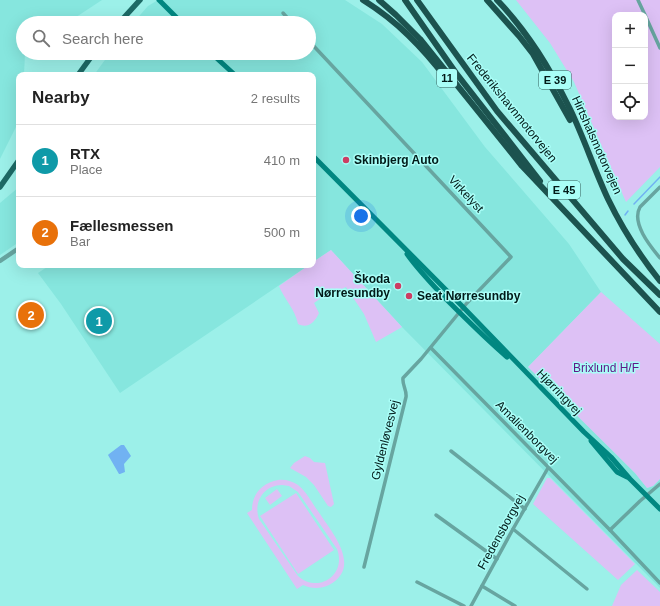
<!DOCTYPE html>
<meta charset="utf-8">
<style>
:root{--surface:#fff;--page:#f2f2f2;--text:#222;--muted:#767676;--line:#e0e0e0;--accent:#2563eb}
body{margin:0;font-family:Arial,sans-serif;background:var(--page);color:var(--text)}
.controls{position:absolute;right:12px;top:12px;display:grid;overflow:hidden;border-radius:8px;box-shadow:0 4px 16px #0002}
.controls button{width:36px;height:36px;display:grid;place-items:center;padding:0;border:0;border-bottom:1px solid var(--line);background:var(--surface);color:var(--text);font:20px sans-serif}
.you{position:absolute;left:361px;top:216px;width:14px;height:14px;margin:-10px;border:3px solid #fff;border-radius:50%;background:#1a73e8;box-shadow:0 0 0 6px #1a73e833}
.badge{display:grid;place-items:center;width:26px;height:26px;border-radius:50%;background:var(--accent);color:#fff;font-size:13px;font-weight:700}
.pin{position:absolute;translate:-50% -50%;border:2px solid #fff;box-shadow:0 1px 4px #0006}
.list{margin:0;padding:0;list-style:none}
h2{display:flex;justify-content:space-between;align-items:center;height:52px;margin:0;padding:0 16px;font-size:17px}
h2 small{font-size:13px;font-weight:400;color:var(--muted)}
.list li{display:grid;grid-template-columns:26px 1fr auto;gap:12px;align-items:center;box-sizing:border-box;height:72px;padding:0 16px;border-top:1px solid var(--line)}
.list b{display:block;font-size:15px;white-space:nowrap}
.list p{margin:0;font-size:13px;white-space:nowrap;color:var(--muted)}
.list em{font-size:13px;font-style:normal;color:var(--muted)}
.icon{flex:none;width:22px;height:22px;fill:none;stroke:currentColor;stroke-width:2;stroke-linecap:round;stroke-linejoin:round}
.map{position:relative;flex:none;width:660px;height:606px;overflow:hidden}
.search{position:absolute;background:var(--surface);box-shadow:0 4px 16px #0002;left:16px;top:16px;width:300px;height:44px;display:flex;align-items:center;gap:10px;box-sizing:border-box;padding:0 14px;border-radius:22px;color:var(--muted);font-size:15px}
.panel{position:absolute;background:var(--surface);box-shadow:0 4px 16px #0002;left:16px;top:72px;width:300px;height:196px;border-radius:8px}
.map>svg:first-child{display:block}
.built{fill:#86e6de}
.green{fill:#ddc1f5;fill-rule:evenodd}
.water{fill:#71b2f2}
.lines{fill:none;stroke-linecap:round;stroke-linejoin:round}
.stream{stroke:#71b2f2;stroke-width:1.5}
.minor{stroke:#67a5a0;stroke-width:3.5}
.tertiary{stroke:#67a5a0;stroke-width:4.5}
.secondary{stroke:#018781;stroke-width:5}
.primary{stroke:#1d6a66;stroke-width:5.5}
.motorway{stroke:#1c534f;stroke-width:6}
.poi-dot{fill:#cc3d63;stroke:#a9fef7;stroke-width:1.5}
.labels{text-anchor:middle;stroke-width:3;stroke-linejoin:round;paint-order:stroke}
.shield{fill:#a9fef7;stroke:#335e5b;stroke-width:1}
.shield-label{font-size:11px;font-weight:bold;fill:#011a18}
.street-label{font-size:12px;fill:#011a18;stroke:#a9fef7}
.poi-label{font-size:12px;font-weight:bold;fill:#011a18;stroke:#a9fef7;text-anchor:start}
.park-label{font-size:12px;fill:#611989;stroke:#a9fef7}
</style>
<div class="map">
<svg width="660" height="606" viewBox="0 0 660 606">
<rect width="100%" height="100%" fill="#9cf0e9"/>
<g class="built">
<polygon points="0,0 102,0 67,23 23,23 23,53 25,53 24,75 19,75 19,121 0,159"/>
<polygon points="158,0 345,0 382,24 422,62 485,147 569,244 601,292 528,367 635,473 647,488 653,486 660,479 660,588 402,327 331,250 313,262 313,75 94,75 110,53 309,53 309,23 133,23 148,6"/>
<polygon points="19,187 19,242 0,255 0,203"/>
<polygon points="50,265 309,265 120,393 61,304 38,273"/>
</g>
<g class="green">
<path d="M 516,0 L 660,0 L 660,167 L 626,202 L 574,82 L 550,43 ZM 615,15 L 645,15 L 645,117 L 615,117 Z"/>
<path d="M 331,250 L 402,327 L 376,342 L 364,314 L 346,287 L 334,293 L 327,294 L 314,303 L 319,313 C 315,322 308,329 298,324 C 295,309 284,299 279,286 L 309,265 L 313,265 L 313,262 Z"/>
<polygon points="601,292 660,344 660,479 653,486 647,488 635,473 528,367"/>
<polygon points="305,456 310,458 314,462 325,463 334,504 331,507 328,506 314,485 306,477 290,468 294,463"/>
<polygon points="547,478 550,478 635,564 618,580 533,504"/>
<path d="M 278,480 C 285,479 292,481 298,485 C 307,492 313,505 320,514 C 333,534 362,567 329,585 C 321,589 311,589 303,585 L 297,589 L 247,513 L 252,510 C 252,494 262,483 278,480 ZM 282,485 L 289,486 L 298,492 L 337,549 C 347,575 318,594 298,576 L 259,519 C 253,502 264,485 282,485 Z"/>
<polygon points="277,489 282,496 270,505 265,498"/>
<polygon points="296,493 334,550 298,574 260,516"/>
<polygon points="637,570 660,592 660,606 612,606 621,585"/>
</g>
<polygon class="water" points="121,445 124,445 131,456 124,464 125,472 120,474 119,474 108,455 109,454"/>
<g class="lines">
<g class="stream">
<polyline points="634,204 660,177"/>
<polyline points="625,215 628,211"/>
</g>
<g class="minor">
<polyline points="638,0 645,15"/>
<polyline points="283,13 292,23"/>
<polyline points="645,15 660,48"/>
<path d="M 309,41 L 511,257 L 467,303 L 421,359 L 403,378 C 402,385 407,390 406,397 L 364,567"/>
<path d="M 660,187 L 640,207 C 631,223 650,246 660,258"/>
<polyline points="431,348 610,530 660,583"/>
<polyline points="451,451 525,509"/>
<polyline points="436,515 497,559"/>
<polyline points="513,529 587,589"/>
<polyline points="610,530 640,501 660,484"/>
<polyline points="417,582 464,606"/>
<polyline points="482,586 515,606"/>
<polyline points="471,606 513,529 548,468"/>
</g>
<polyline class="tertiary" points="0,261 19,248"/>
<g class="secondary">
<polyline points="159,0 182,23"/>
<polyline points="211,53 235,75"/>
<polyline points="313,156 463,307 584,432 611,457 630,479 660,509"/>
<path d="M 407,254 C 419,271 433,285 447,300 C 467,320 486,339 507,357"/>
<polyline points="591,441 617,472 627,477"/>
</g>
<g class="primary">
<polyline points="119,23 140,0"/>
<polyline points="78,75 94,53"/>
<polyline points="0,187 19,160"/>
</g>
<g class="motorway">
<path d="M 363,0 C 397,21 422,47 446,78"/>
<polyline points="379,0 396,15 420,39 522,166 660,312"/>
<polyline points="405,0 456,73 540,181"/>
<polyline points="417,0 497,111 623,259 660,295"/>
<polyline points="487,0 519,36 533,54 570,120"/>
<path d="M 497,0 C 528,32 550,69 570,109 C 584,138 594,169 608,199 C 622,228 640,256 660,281"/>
</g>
</g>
<g class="poi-dot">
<circle cx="346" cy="160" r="4"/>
<circle cx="398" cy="286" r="4"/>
<circle cx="409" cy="296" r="4"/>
</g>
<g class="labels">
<g class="shield">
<rect x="437" y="69" width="20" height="18" rx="3"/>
<rect x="539" y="71" width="32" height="18" rx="3"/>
<rect x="548" y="181" width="32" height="18" rx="3"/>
</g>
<g class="shield-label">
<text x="447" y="82">11</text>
<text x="555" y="84">E 39</text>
<text x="564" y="194">E 45</text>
</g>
<g class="street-label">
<text transform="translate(512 108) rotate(51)" y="4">Frederikshavnmotorvejen</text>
<text transform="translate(597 145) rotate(66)" y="4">Hirtshalsmotorvejen</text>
<text transform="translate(466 194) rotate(47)" y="4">Virkelyst</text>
<text transform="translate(559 392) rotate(46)" y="4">Hjørringvej</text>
<text transform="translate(527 432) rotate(45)" y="4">Amalienborgvej</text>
<text transform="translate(385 440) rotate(-76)" y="4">Gyldenløvesvej</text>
<text transform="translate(501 532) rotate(-61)" y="4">Fredensborgvej</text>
</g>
<g class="poi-label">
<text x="354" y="164">Skinbjerg Auto</text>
<text x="390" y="283" text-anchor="end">Škoda<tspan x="390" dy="14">Nørresundby</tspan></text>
<text x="417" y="300">Seat Nørresundby</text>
</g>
<g class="park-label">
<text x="606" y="372">Brixlund H/F</text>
</g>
</g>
</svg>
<div class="controls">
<button>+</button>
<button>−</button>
<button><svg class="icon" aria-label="locate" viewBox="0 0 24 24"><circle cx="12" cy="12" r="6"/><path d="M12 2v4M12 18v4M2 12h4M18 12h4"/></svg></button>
</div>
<div class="you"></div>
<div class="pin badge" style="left:99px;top:321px;background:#0f9aa8">1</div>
<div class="pin badge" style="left:31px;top:315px;background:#e8710a">2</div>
<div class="search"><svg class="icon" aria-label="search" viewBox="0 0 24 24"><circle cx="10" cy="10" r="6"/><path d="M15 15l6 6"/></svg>Search here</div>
<section class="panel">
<h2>Nearby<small>2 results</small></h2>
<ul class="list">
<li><span class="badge" style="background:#0f9aa8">1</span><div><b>RTX</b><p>Place</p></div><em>410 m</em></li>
<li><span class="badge" style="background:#e8710a">2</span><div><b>Fællesmessen</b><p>Bar</p></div><em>500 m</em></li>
</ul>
</section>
</div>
